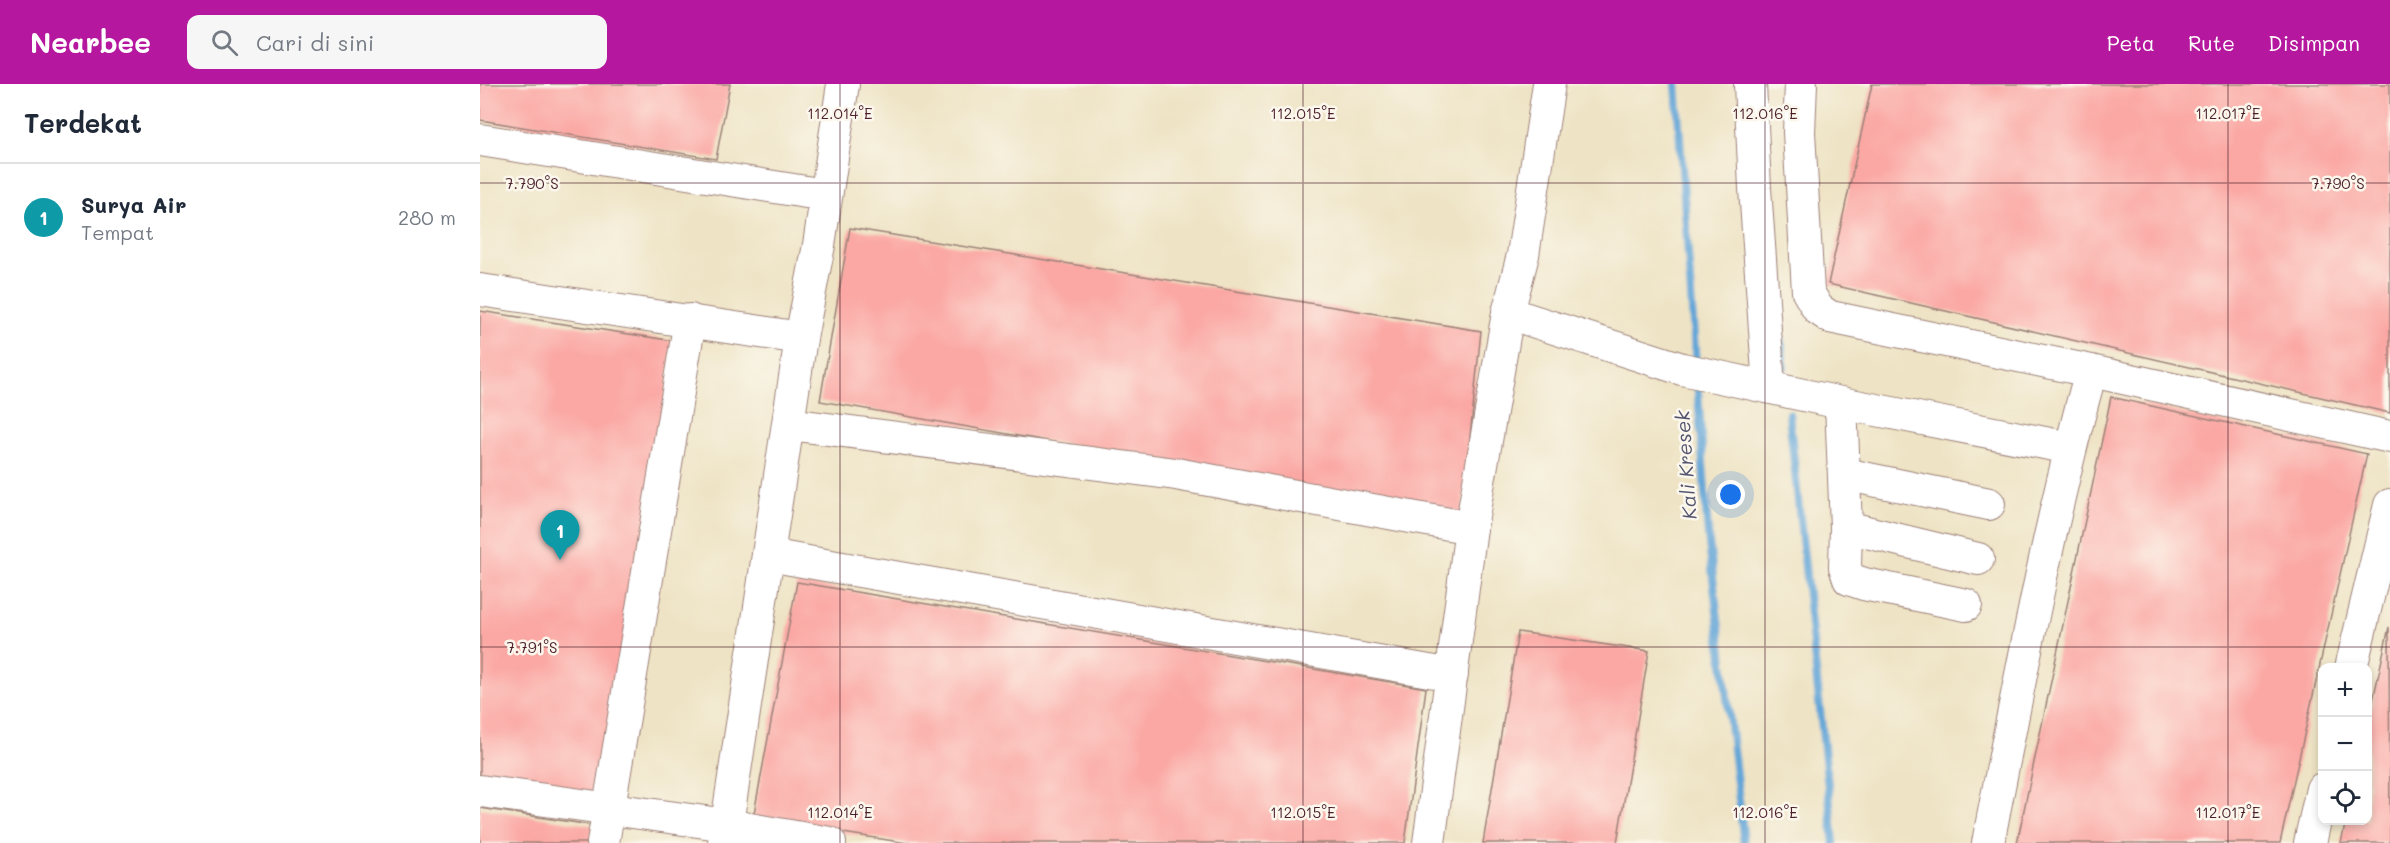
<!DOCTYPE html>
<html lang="id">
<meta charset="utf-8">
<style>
:root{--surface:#fff;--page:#f6f6f7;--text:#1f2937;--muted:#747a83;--line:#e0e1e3;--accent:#b5179e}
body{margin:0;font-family:Mali,sans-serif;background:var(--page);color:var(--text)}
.controls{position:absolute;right:18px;bottom:18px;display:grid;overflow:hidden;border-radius:12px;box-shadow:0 3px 9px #0003}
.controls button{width:54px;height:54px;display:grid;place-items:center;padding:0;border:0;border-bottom:2px solid var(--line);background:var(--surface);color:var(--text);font:30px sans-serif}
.you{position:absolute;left:1251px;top:411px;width:21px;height:21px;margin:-15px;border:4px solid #fff;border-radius:50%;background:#1a73e8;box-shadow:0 0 0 9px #1a73e833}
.badge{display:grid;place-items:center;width:39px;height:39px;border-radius:50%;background:var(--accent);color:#fff;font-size:20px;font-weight:700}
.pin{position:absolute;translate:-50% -50px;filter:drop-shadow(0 2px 3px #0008)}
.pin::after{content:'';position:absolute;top:32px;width:21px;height:18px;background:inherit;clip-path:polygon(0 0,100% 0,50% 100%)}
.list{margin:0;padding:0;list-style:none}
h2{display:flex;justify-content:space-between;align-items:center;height:78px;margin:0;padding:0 24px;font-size:26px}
h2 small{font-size:20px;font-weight:400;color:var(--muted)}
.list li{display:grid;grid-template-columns:39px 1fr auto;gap:18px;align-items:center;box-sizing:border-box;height:108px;padding:0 24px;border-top:2px solid var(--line)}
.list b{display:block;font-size:22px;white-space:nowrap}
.list p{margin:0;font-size:20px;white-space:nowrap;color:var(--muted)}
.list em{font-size:20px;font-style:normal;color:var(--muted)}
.icon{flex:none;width:33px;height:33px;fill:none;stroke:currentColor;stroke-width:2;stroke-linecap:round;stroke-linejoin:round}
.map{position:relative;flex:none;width:1910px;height:759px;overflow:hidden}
header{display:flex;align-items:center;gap:36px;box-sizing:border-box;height:84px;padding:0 30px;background:var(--accent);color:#fff}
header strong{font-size:28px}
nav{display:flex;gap:33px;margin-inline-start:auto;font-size:21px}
.search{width:420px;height:54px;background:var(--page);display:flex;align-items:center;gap:15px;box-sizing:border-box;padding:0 21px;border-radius:12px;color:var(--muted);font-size:22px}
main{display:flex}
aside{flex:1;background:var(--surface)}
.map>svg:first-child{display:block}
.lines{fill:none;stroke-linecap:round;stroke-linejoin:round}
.stream{stroke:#63a6d7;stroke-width:8}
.building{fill:#fba8a4}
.minor-casing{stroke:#9c8178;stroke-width:34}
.minor{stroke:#fff;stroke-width:32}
.ticks{fill:none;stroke:#4a1f2b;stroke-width:1.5;stroke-opacity:0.45}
.labels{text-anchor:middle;stroke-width:5;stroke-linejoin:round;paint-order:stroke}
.water-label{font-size:20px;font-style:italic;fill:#545570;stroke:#fbf7ec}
.ticks-label{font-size:15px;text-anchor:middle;fill:#4a1f2b;stroke:#fbf7ec;stroke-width:5;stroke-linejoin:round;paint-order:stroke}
</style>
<header>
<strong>Nearbee</strong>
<div class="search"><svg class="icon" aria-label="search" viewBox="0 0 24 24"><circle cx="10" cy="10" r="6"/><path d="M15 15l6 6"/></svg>Cari di sini</div>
<nav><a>Peta</a><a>Rute</a><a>Disimpan</a></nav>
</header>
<main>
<aside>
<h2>Terdekat<small></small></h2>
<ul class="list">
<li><span class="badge" style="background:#0f9aa8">1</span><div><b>Surya Air</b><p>Tempat</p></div><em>280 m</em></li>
</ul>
</aside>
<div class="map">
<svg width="1910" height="759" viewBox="0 0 1910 759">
<rect width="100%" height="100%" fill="#fbf7ec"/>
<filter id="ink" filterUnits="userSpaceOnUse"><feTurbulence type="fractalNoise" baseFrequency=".0167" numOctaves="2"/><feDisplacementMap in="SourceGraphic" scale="12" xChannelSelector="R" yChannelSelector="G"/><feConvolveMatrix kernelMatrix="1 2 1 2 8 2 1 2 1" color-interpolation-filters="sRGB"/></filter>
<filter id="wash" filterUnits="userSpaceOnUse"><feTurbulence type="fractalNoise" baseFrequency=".008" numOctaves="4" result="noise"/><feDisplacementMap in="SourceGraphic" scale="24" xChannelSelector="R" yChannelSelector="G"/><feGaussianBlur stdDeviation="1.35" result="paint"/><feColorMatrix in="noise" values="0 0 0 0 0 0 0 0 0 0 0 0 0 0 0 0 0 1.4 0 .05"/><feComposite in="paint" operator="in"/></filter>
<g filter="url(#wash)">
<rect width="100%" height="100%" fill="#eee3c4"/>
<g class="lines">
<g class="stream">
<polyline points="1196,0 1216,281"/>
<polyline points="1301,257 1304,283"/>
<polyline points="1217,294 1228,450 1264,759"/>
<polyline points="1309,330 1354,759"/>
</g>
</g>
<g id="blocks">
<g class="building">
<polygon points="0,0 250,0 236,75 0,36"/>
<polygon points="1392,0 1910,0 1910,329 1348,200"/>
<polygon points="370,144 1001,247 982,430 340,317"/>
<polygon points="0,227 194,257 124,714 0,694"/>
<polygon points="1631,313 1887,370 1800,759 1537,759"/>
<polygon points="317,498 946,604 925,759 427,759 273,735"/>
<polygon points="1909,543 1910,759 1861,759 1866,736 1888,736 1888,639"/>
<polygon points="1038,548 1169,567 1137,759 1003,759"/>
<polygon points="0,724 117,742 115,759 0,759"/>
</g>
</g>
</g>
<g filter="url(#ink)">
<use href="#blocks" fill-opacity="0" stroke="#9c8178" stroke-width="1.5"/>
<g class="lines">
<defs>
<g id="minor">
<polyline points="1270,0 1275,104 1289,303"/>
<path d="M 1321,0 L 1319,48 L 1328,208 L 1338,225 L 1350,233 L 1611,287 C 1568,442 1539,601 1508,759"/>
<polyline points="0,56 345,111"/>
<polyline points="0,206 321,254"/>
<polyline points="1028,229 1202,285 1361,319 1590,364"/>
<polyline points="1611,287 1910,353"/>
<polyline points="1361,319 1366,443 1365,483 1369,495 1384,500 1486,521"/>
<polyline points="309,340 696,390 991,444"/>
<polyline points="1364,390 1509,420"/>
<polyline points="1366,443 1498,475"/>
<polyline points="288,471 972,591"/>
<polyline points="1871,584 1910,421"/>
<polyline points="0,707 247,741 350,759"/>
<polyline points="123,759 210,236"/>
<polyline points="244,759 321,254 339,161 363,0"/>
<polyline points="949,759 991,444 1028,229 1043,171 1069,0"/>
<polyline points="1830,759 1842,705"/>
</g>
</defs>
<use href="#minor" class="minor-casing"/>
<use href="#minor" class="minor"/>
</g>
</g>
<path class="ticks" d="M 360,0 L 360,759M 823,0 L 823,759M 1285,0 L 1285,759M 1748,0 L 1748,759M 0,99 L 1910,99M 0,563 L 1910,563"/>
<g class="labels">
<g class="water-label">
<text transform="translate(1206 381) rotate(-94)" y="7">Kali Kresek</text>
</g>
</g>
<g class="ticks-label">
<text x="360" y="35">112.014°E</text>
<text x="823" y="35">112.015°E</text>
<text x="1285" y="35">112.016°E</text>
<text x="1748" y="35">112.017°E</text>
<text x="52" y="105">7.790°S</text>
<text x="1858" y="105">7.790°S</text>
<text x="52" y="569">7.791°S</text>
<text x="360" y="734">112.014°E</text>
<text x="823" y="734">112.015°E</text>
<text x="1285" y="734">112.016°E</text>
<text x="1748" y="734">112.017°E</text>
</g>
</svg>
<div class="controls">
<button>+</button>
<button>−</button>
<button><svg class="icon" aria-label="locate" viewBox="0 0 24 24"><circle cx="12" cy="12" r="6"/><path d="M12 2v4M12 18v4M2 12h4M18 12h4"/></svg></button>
</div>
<div class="you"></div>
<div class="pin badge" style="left:80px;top:476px;background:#0f9aa8">1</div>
</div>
</main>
